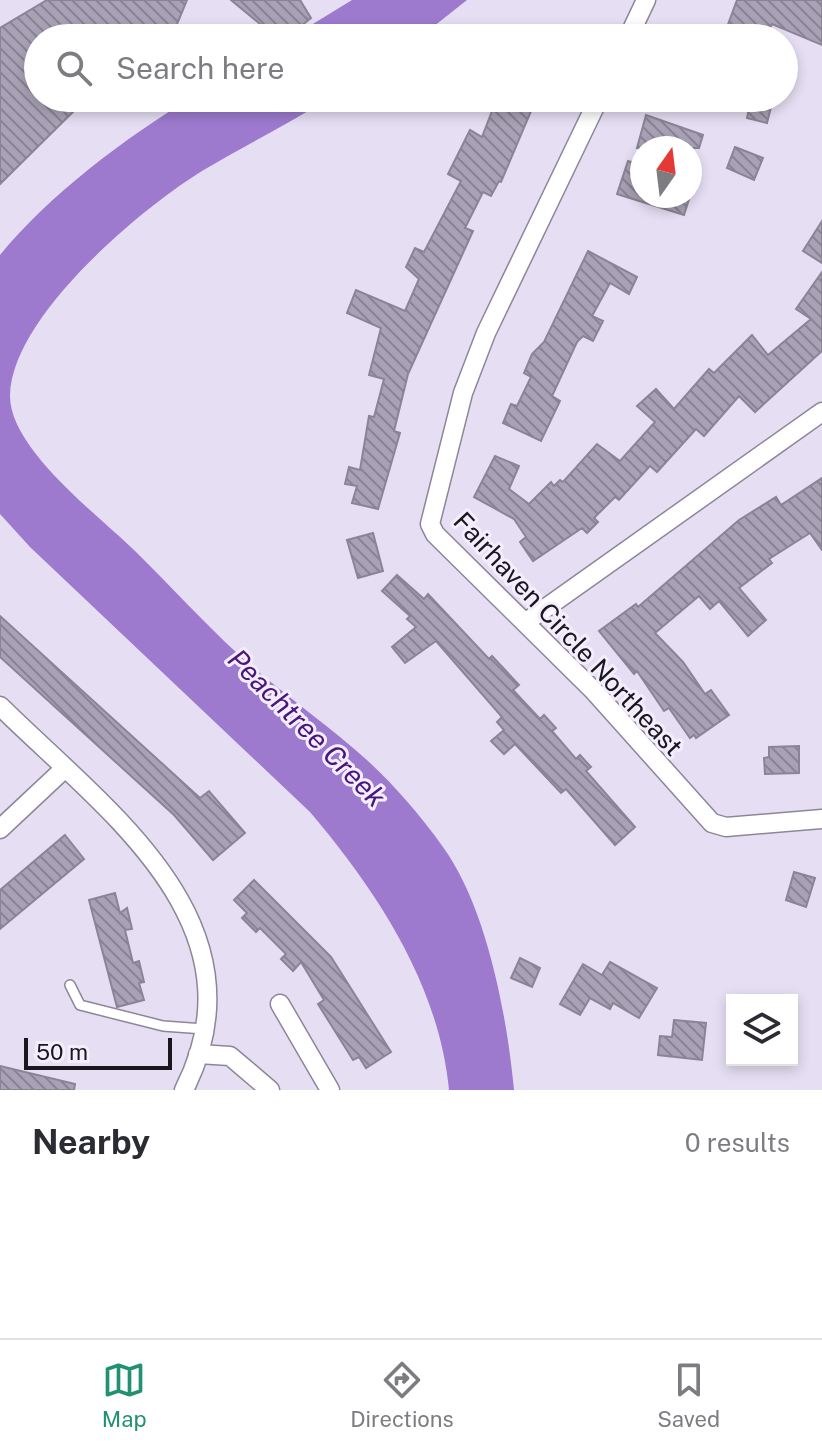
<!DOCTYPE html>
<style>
:root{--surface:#fff;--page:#f2f2f3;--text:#2b2b33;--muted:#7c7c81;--line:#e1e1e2;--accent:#229171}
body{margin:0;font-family:"Public Sans",sans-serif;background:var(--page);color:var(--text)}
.controls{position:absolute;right:24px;bottom:24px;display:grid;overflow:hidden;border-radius:0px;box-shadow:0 4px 12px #0003}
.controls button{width:72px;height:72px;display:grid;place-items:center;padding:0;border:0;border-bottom:2px solid var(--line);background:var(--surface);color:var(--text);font:40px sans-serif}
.compass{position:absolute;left:630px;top:136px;width:72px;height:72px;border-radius:50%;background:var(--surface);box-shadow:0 4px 12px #0003;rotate:14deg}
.scale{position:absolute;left:24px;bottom:20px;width:148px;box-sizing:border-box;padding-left:8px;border:4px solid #19161e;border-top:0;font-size:22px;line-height:28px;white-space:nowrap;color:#19161e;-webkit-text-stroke:6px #f3edfe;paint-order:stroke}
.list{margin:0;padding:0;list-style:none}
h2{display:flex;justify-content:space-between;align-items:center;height:104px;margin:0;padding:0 32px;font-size:34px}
h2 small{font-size:26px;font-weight:400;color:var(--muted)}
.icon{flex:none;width:44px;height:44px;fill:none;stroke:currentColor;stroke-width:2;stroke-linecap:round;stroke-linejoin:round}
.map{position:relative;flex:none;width:822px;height:1090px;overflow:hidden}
.search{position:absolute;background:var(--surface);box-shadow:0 4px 12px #0003;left:24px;right:24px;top:24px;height:88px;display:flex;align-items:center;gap:20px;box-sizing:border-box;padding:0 28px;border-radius:44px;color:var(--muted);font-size:30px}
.sheet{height:248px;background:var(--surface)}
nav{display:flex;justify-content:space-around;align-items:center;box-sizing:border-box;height:112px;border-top:2px solid var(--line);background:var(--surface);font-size:22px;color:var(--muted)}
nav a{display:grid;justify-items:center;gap:4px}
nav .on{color:var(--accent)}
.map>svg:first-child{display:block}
.water{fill:#9d7ace}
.building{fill:url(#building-back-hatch);stroke:#8b8497;stroke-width:2}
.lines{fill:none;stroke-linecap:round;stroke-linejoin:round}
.service-casing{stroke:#8d8699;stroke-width:12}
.minor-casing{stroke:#8d8699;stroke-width:21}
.service{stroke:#fff;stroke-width:9}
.minor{stroke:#fff;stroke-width:18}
.labels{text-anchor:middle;stroke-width:6;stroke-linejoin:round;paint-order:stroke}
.street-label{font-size:26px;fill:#19161e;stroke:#f3edfe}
.water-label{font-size:28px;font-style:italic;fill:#4b167b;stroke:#f3edfe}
</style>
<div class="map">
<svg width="822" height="1090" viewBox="0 0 822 1090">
<defs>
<pattern id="building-back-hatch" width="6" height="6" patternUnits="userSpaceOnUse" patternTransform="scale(2)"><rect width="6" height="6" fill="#a9a2b6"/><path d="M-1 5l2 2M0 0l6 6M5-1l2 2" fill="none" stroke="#898393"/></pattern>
</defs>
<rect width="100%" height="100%" fill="#e6dff4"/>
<g class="water">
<polygon points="352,0 467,0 419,38 290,38"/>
<path d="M 191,98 L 330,98 C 288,124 244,146 202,171 C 139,210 12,317 10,395 C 9,448 98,515 134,550 C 169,584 202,621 238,654 C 280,692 327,724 368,761 C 396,787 421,816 443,847 C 487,908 507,1016 514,1090 L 449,1090 C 439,985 377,891 310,812 L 30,547 L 0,514 L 0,255 C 49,195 125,138 191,98 Z"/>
</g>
<g class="building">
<polygon points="47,0 187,0 175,29 160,38 38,38 38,98 87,98 0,184 0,28"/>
<polygon points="231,0 300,0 311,18 286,38 277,38"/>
<polygon points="737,0 822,0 822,45 772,24 765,38 723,38"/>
<polygon points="497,98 520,98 534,104 501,182 499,181 491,196 483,192 465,228 473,231 408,374 394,431 400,433 378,509 352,503 357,486 345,484 349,467 360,470 369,416 374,417 384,379 369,375 381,328 347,313 356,290 405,311 419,279 406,267 415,248 424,252 461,181 448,174 470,130 482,137"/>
<polygon points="751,98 772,103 767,123 747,118"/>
<polygon points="646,115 703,135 699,148 637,148"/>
<polygon points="735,147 763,158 754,180 727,168"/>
<polygon points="628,161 642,165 642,196 690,196 684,215 617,194"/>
<polygon points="822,221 822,263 803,251"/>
<polygon points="588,251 637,277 629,294 610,283 592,316 603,321 593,341 583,336 577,342 552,396 560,401 541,441 503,423 511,404 517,406 531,377 524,373 532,354 544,342"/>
<polygon points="822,272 822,351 755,412 739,396 704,436 696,429 657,472 650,466 619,500 615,497 594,518 598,522 587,533 582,528 533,561 520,542 526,537 514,519 474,497 495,456 519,466 509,489 529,504 551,482 554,486 560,480 563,482 597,444 620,461 655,422 637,406 656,389 674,409 709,369 714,373 752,335 768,355 811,319 796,309"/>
<polygon points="822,478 822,550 810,533 769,559 772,563 739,588 766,620 748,636 719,601 710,609 699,596 655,633 683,662 705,694 711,690 729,715 696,738 694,735 690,738 669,708 664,711 637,671 634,674 599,631 636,604 638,607 739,520 776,497 781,505"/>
<polygon points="373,533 383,571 358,578 347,540"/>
<polygon points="397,575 424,599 428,594 489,659 492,656 519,685 513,690 540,719 544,715 556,728 552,731 576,759 580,755 591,767 586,771 635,827 615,845 566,789 561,793 515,744 504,754 491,741 504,730 497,722 502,717 436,641 405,663 392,647 416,627 407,619 410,616 382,591"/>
<polygon points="0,616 200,798 209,791 245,833 213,860 174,815 0,657"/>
<polygon points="799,746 799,773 765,774 764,758 769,757 769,747"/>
<polygon points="65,835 84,859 0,929 0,890"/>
<polygon points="794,872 815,878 806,907 786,900"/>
<polygon points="254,880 331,957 391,1052 366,1068 359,1057 353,1060 318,1004 324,1000 301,962 293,971 281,959 286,954 260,928 256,932 242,918 247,913 234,900"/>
<polygon points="115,893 120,913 127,908 132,929 125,930 133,963 139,961 144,982 139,983 144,1000 117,1007 89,900"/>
<polygon points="520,958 540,968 532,987 511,978"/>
<polygon points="610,962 657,988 639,1018 613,1003 610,1009 590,998 580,1015 560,1004 583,964 602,975"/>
<polygon points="674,1020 706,1023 702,1060 658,1055 660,1036 672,1037"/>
<polygon points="0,1066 75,1084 74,1090 0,1090"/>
</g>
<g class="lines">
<defs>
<polyline id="service" points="70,985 80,1005 163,1026 204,1029"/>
<g id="minor">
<polyline points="628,38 646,0"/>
<polyline points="599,98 486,333 463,393 430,524 435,534 593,690 712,823 726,827 822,819"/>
<polyline points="526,622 822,412"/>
<path d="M 0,706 C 104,809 269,923 184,1090"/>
<polyline points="0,829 64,769"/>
<polyline points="280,1004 330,1090"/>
<polyline points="198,1054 230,1056 270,1090"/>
</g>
</defs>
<use href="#service" class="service-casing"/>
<use href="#minor" class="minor-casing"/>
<use href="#service" class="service"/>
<use href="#minor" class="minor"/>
</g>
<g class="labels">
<g class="street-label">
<text transform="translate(568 634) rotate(47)" y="9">Fairhaven Circle Northeast</text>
</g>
<g class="water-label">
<text transform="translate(307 728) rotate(45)" y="10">Peachtree Creek</text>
</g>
</g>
</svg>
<div class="controls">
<button><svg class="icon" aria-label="layers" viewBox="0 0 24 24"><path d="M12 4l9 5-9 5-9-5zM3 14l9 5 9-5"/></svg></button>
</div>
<svg class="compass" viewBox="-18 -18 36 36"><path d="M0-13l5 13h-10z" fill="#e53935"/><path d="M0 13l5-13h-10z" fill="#7c7c81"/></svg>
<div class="scale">50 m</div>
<div class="search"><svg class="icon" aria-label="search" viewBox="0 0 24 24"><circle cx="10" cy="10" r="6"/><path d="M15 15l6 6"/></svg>Search here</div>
</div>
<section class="sheet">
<h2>Nearby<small>0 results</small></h2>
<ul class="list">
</ul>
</section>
<nav>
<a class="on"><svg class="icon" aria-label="map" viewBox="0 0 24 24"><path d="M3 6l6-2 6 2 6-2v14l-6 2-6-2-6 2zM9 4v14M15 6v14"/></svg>Map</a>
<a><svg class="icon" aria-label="directions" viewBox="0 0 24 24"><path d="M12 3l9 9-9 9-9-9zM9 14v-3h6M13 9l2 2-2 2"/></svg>Directions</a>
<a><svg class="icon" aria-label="saved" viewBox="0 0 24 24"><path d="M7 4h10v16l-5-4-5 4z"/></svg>Saved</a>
</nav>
